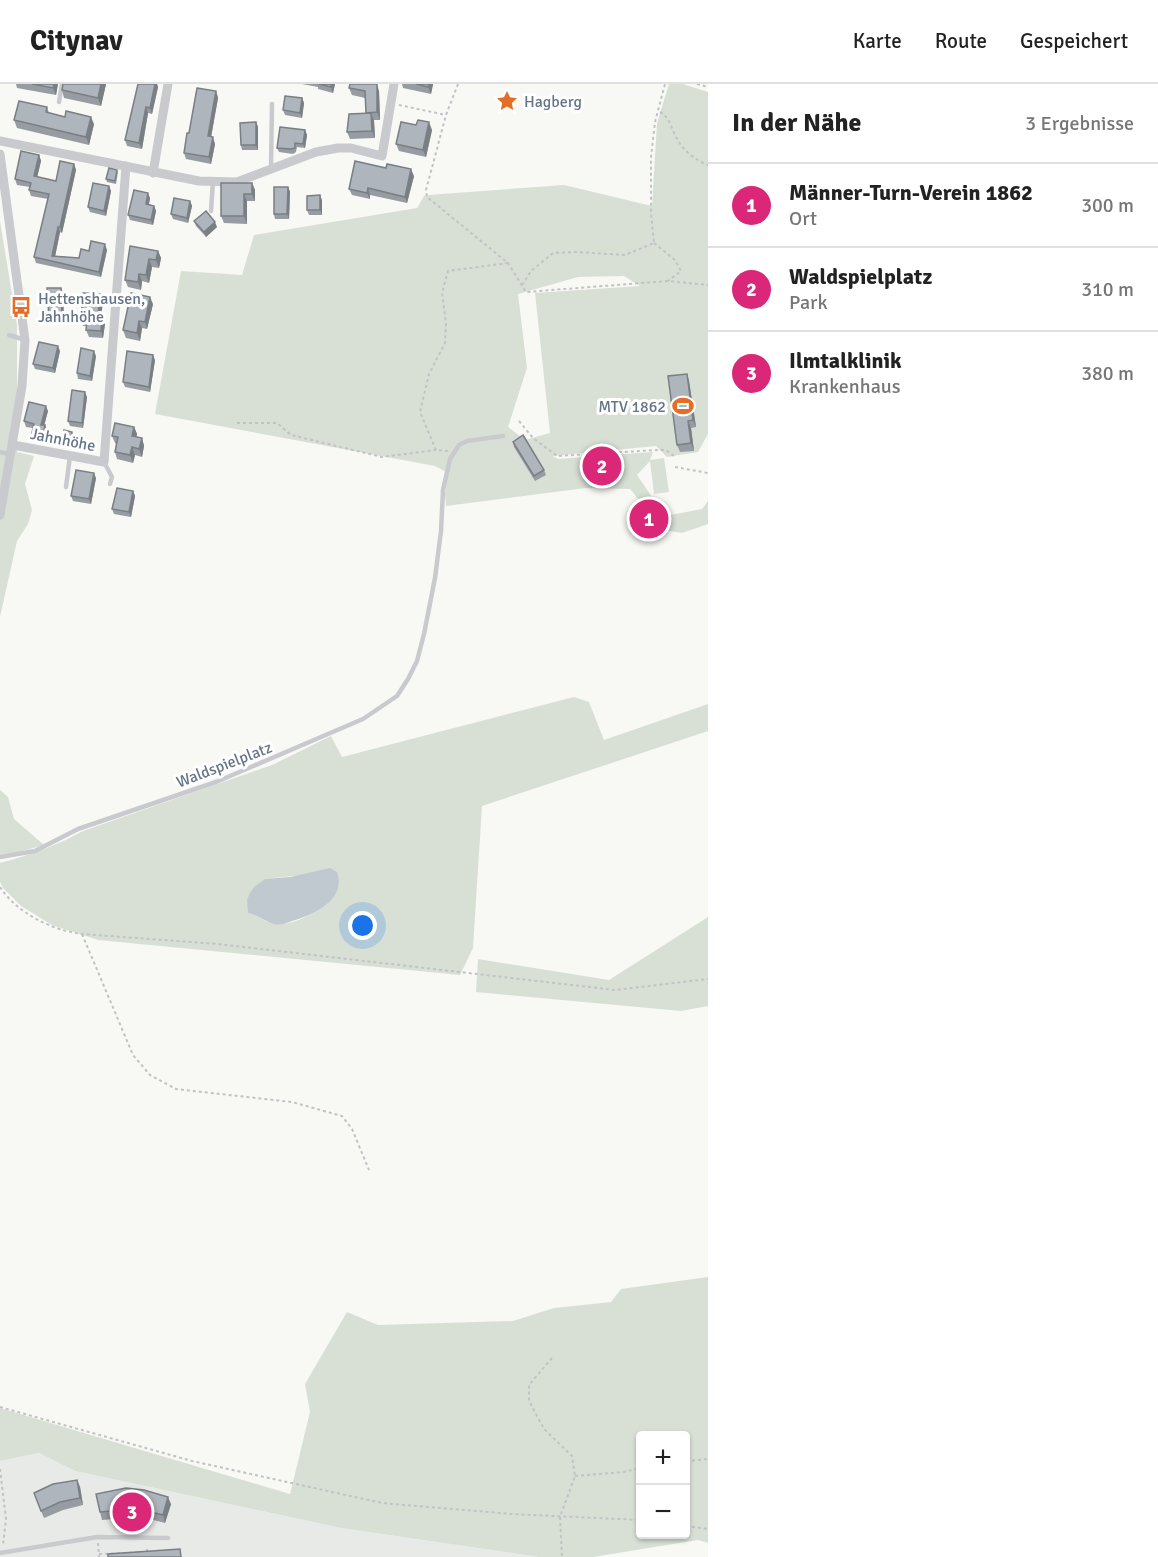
<!DOCTYPE html>
<html lang="de">
<meta charset="utf-8">
<style>
:root{--surface:#fff;--page:#f6f6f6;--text:#222;--muted:#767676;--line:#e0e0e0;--accent:#db2777}
body{margin:0;font-family:Signika,sans-serif;background:var(--page);color:var(--text)}
.controls{position:absolute;right:18px;bottom:18px;display:grid;overflow:hidden;border-radius:6px;box-shadow:0 2px 4px #0004}
.controls button{width:54px;height:54px;display:grid;place-items:center;padding:0;border:0;border-bottom:2px solid var(--line);background:var(--surface);color:var(--text);font:30px sans-serif}
.you{position:absolute;left:363px;top:842px;width:21px;height:21px;margin:-15px;border:4px solid #fff;border-radius:50%;background:#1a73e8;box-shadow:0 0 0 9px #1a73e833}
.badge{display:grid;place-items:center;width:39px;height:39px;border-radius:50%;background:var(--accent);color:#fff;font-size:20px;font-weight:700}
.pin{position:absolute;translate:-50% -50%;border:3px solid #fff;box-shadow:0 2px 6px #0006}
.list{margin:0;padding:0;list-style:none}
h2{display:flex;justify-content:space-between;align-items:center;height:78px;margin:0;padding:0 24px;font-size:26px}
h2 small{font-size:20px;font-weight:400;color:var(--muted)}
.list li{display:grid;grid-template-columns:39px 1fr auto;gap:18px;align-items:center;box-sizing:border-box;height:84px;padding:0 24px;border-top:2px solid var(--line)}
.list b{display:block;font-size:22px;white-space:nowrap}
.list p{margin:0;font-size:20px;white-space:nowrap;color:var(--muted)}
.list em{font-size:20px;font-style:normal;color:var(--muted)}
.map{position:relative;flex:none;width:708px;height:1473px;overflow:hidden}
header{display:flex;align-items:center;gap:36px;box-sizing:border-box;height:84px;padding:0 30px;background:var(--surface);border-bottom:2px solid var(--line)}
header strong{font-size:28px}
nav{display:flex;gap:33px;margin-inline-start:auto;font-size:21px}
main{display:flex}
aside{flex:1;background:var(--surface)}
.map>svg:first-child{display:block}
.built{fill:#e8eae8}
.green{fill:#d8e0d6;fill-rule:evenodd}
.water{fill:#c1c9d0}
.lines{fill:none;stroke-linecap:round;stroke-linejoin:round}
.path{stroke:#c1c2c5;stroke-width:2;stroke-dasharray:3 3;stroke-linecap:butt}
.lane{stroke:#c8cace;stroke-width:4.5}
.street{stroke:#c8cace;stroke-width:9}
.wall{fill:#969ca2}
.shaded-wall{fill:#7a7f84}
.building{fill:#aeb5bc;stroke:#7a7f84;stroke-width:1.5}
.labels{text-anchor:middle;stroke-width:6;stroke-linejoin:round;paint-order:stroke}
.poi-label{font-size:16px;fill:#667487;stroke:#fff;text-anchor:start}
.street-label{font-size:16px;fill:#667487;stroke:#fff}
</style>
<header>
<strong>Citynav</strong>
<nav><a>Karte</a><a>Route</a><a>Gespeichert</a></nav>
</header>
<main>
<div class="map">
<svg width="708" height="1473" viewBox="0 0 708 1473">
<rect width="100%" height="100%" fill="#f8f8f5"/>
<polygon class="built" points="39,1369 75,1387 341,1444 539,1473 0,1473 0,1377"/>
<g class="green">
<path d="M 669,0 L 683,0 L 708,8 L 708,350 L 698,368 L 667,373 L 656,362 L 553,372 L 558,375 L 653,368 L 650,376 L 664,374 L 669,408 L 654,410 L 650,377 L 637,391 L 665,432 L 702,425 L 708,417 L 708,440 L 682,449 L 658,445 L 644,422 L 630,405 L 586,404 L 446,422 L 445,410 L 448,389 L 435,382 L 155,330 L 181,187 L 242,191 L 254,151 L 417,124 L 424,112 L 428,111 L 564,101 L 652,122 L 657,39 ZM 624,192 L 640,202 L 535,209 L 550,349 L 525,356 L 508,343 L 527,284 L 518,210 L 578,193 Z"/>
<polygon points="0,137 17,241 17,368 34,372 25,400 32,426 28,440 17,457 0,533"/>
<path d="M 574,613 L 589,618 L 604,656 L 708,620 L 708,647 L 482,722 L 473,864 L 460,891 L 98,856 L 52,841 L 21,822 L 3,804 L 0,798 L 0,779 C 30,771 56,762 83,747 L 272,681 L 331,652 L 342,673 ZM 330,785 L 338,802 C 333,822 294,843 275,840 C 266,839 258,831 248,829 L 248,822 L 265,795 L 302,791 Z"/>
<polygon points="0,706 8,713 14,735 44,761 19,768 0,771"/>
<polygon points="708,833 708,922 681,927 476,908 478,875 609,896"/>
<path d="M 708,1193 L 708,1459 L 698,1456 L 593,1473 L 539,1473 L 341,1444 L 75,1387 L 39,1369 L 0,1377 L 0,1324 L 290,1410 L 310,1328 L 305,1300 L 347,1228 L 378,1241 L 513,1237 L 554,1224 L 611,1218 L 621,1205 ZM 640,1352 L 686,1352 L 686,1450 L 640,1450 Z"/>
</g>
<path class="water" d="M 330,784 L 337,788 C 347,816 313,831 292,837 C 287,839 279,842 274,840 C 265,838 258,831 248,829 L 247,816 L 250,809 L 254,803 L 265,795 L 290,793 Z"/>
<g class="lines">
<g class="path">
<polyline points="458,0 446,31 426,106 427,113 508,179 526,208 668,197 708,201"/>
<polyline points="697,0 708,3"/>
<polyline points="399,21 446,31"/>
<path d="M 660,28 C 671,34 671,46 678,56 C 684,68 696,76 708,81"/>
<polyline points="654,159 675,176 681,187 668,197"/>
<polyline points="522,201 531,187 553,169 576,168 625,171 654,159 651,129 651,73 655,38 665,0"/>
<polyline points="519,337 533,354 557,372 657,366 666,366 674,372"/>
<polyline points="237,339 277,339 291,351 382,373 436,366"/>
<polyline points="448,367 436,366 420,328 429,290 445,259 446,239 442,209 448,187 508,179"/>
<polyline points="675,383 708,389"/>
<path d="M 0,803 C 17,829 51,846 82,850 L 218,860 L 615,906 L 708,895"/>
<polyline points="82,850 133,971 150,991 176,1005 292,1018 342,1032 352,1045 369,1086"/>
<polyline points="552,1274 529,1301 529,1317 544,1345 572,1372 575,1392 560,1433 562,1473"/>
<polyline points="0,1323 192,1377 382,1419 511,1430 640,1436"/>
<polyline points="686,1377 708,1375"/>
<polyline points="0,1385 6,1435 3,1461"/>
<polyline points="575,1392 624,1388 640,1384"/>
<polyline points="686,1442 708,1445"/>
<polyline points="98,1459 99,1473"/>
<polyline points="99,1470 147,1468 147,1462"/>
</g>
<g class="lane">
<polyline points="59,18 62,0"/>
<polyline points="271,85 272,20"/>
<polyline points="211,127 213,97"/>
<polyline points="9,251 25,256"/>
<polyline points="0,368 12,371"/>
<polyline points="104,378 112,393 110,400"/>
<polyline points="66,403 70,372"/>
<polyline points="0,773 35,767 78,745 216,698 363,635 397,612 408,595 417,577 424,550 435,494 441,447 443,406 450,375 459,361 467,357 503,352"/>
<polyline points="0,1469 97,1453 168,1454"/>
</g>
<g class="street">
<polyline points="0,57 199,97 237,98 316,68 338,64 351,64 382,72 394,0"/>
<polyline points="0,70 25,256 22,302 0,431"/>
<polyline points="153,89 168,0"/>
<polyline points="13,361 104,378 126,82"/>
</g>
</g>
<g class="wall">
<polygon points="16,0 58,0 56,11 17,4"/>
<polygon points="106,0 101,22 64,14 62,6"/>
<polygon points="138,0 157,0 158,3 152,30 148,29 142,65 127,62 125,56"/>
<polygon points="302,0 335,0 333,9 318,5 318,3"/>
<polygon points="402,0 433,0 431,10 403,4"/>
<polygon points="349,4 379,7 380,36 374,36 375,54 350,55 347,48 366,29 365,14 352,11"/>
<polygon points="216,7 218,14 211,53 215,60 211,80 186,75 184,69 189,49"/>
<polygon points="302,14 304,19 302,34 285,31 283,26"/>
<polygon points="47,23 49,29 94,40 89,61 17,44 14,36"/>
<polygon points="256,38 258,43 258,66 242,66 241,61"/>
<polygon points="305,46 307,51 305,64 297,63 296,68 293,70 279,68 277,64"/>
<polygon points="432,46 426,73 399,67 396,60"/>
<polygon points="39,71 41,77 37,93 56,97 74,80 76,86 62,149 60,148 55,172 79,174 89,167 107,166 101,193 36,179 34,173 48,115 31,112 29,106 30,103 17,101 15,95"/>
<polygon points="117,86 118,88 116,100 107,98 106,95"/>
<polygon points="414,92 407,119 370,111 370,115 352,111 349,105"/>
<polygon points="252,99 255,106 255,117 247,117 247,140 224,139 221,132"/>
<polygon points="109,102 111,107 106,132 90,128 88,123"/>
<polygon points="288,103 290,108 289,135 275,135 274,130"/>
<polygon points="150,114 149,120 154,122 156,127 153,141 130,136 128,131"/>
<polygon points="322,116 322,131 309,131 307,126"/>
<polygon points="190,117 192,122 188,139 173,135 171,130"/>
<polygon points="194,137 217,143 206,153 196,142"/>
<polygon points="158,167 161,174 159,184 152,183 149,199 142,197 141,206 128,203 125,196"/>
<polygon points="61,204 63,209 64,238 51,239 49,234"/>
<polygon points="100,210 103,218 101,232 105,240 103,254 89,253 86,246 86,242 83,242 81,234"/>
<polygon points="153,220 147,245 142,244 140,257 126,254 123,246"/>
<polygon points="60,267 55,289 35,285 33,280"/>
<polygon points="96,272 92,297 78,295 77,289"/>
<polygon points="155,276 150,308 125,303 123,298"/>
<polygon points="687,290 689,297 696,343 691,344 694,367 680,368 677,361"/>
<polygon points="87,313 83,344 70,342 68,337"/>
<polygon points="48,327 44,341 45,341 47,346 44,357 34,354 32,349 33,344 26,343 24,337"/>
<polygon points="134,343 137,350 136,353 142,354 144,362 142,373 135,371 133,379 117,375 115,368 116,360 115,359 112,352"/>
<polygon points="72,348 73,351 72,362 63,360 62,357"/>
<polygon points="513,358 544,386 546,391 535,397 514,363"/>
<polygon points="96,394 91,420 73,417 71,412"/>
<polygon points="133,407 135,412 131,433 114,430 112,425"/>
<polygon points="77,1396 80,1403 83,1421 63,1426 44,1434 41,1427"/>
<polygon points="171,1420 165,1439 142,1433 102,1436 100,1428"/>
</g>
<g class="shaded-wall">
<polygon points="54,0 58,0 56,11 53,4"/>
<polygon points="101,0 106,0 101,22 98,14"/>
<polygon points="155,0 157,0 158,3 152,30 150,24"/>
<polygon points="331,0 335,0 333,9 331,3"/>
<polygon points="377,0 379,7 380,36 377,28"/>
<polygon points="429,0 433,0 431,10 428,3"/>
<polygon points="216,7 218,14 210,59 208,52"/>
<polygon points="302,14 304,19 302,34 300,29"/>
<polygon points="146,23 148,29 142,65 139,59"/>
<polygon points="371,29 374,37 375,54 372,47"/>
<polygon points="91,33 94,40 89,61 86,53"/>
<polygon points="256,38 258,43 258,66 256,61"/>
<polygon points="429,38 432,46 426,73 423,66"/>
<polygon points="305,46 307,51 305,64 303,60"/>
<polygon points="213,53 215,60 211,80 209,73"/>
<polygon points="39,71 41,77 36,98 34,92"/>
<polygon points="74,80 76,86 62,149 60,143"/>
<polygon points="411,85 414,92 407,119 405,113"/>
<polygon points="252,99 255,106 255,117 252,110"/>
<polygon points="109,102 111,107 106,132 104,127"/>
<polygon points="288,103 290,108 289,135 287,130"/>
<polygon points="368,104 370,111 370,115 367,109"/>
<polygon points="148,109 150,114 148,125 146,120"/>
<polygon points="244,110 247,117 247,140 244,132"/>
<polygon points="320,111 322,116 322,131 320,126"/>
<polygon points="190,117 192,122 188,139 187,134"/>
<polygon points="154,122 156,127 153,141 151,136"/>
<polygon points="215,138 217,143 206,153 204,148"/>
<polygon points="58,143 60,148 54,178 52,172"/>
<polygon points="105,160 107,166 101,193 99,188"/>
<polygon points="158,167 161,174 159,184 156,176"/>
<polygon points="149,175 152,183 149,199 146,191"/>
<polygon points="139,190 142,197 141,206 138,198"/>
<polygon points="61,204 63,209 64,238 62,233"/>
<polygon points="100,210 103,218 100,239 98,232"/>
<polygon points="150,213 153,220 147,245 145,238"/>
<polygon points="102,232 105,240 103,254 101,247"/>
<polygon points="139,237 142,244 140,257 137,249"/>
<polygon points="58,262 60,267 55,289 53,284"/>
<polygon points="94,267 96,272 92,297 90,292"/>
<polygon points="153,271 155,276 150,308 149,303"/>
<polygon points="687,290 689,297 696,343 693,336"/>
<polygon points="85,308 87,313 83,344 82,339"/>
<polygon points="46,322 48,327 43,346 41,341"/>
<polygon points="688,337 691,344 694,367 691,359"/>
<polygon points="45,341 47,346 44,357 43,352"/>
<polygon points="134,343 137,350 135,360 132,352"/>
<polygon points="142,354 144,362 142,373 139,365"/>
<polygon points="132,363 135,371 133,379 130,371"/>
<polygon points="94,389 96,394 91,420 89,415"/>
<polygon points="133,407 135,412 131,433 129,428"/>
<polygon points="77,1396 80,1403 83,1421 80,1414"/>
<polygon points="168,1413 171,1420 165,1439 163,1431"/>
</g>
<g class="building">
<polygon points="32,0 54,0 53,4"/>
<polygon points="63,0 101,0 98,14 62,6"/>
<polygon points="138,0 155,0 150,24 146,23 139,59 125,56"/>
<polygon points="319,0 331,0 331,3"/>
<polygon points="350,0 377,0 377,28 366,29 365,7 349,4"/>
<polygon points="416,0 429,0 428,3"/>
<polygon points="197,4 216,7 208,52 213,53 209,73 184,69 187,49 189,49"/>
<polygon points="285,12 302,14 300,29 283,26"/>
<polygon points="19,17 47,23 46,28 65,33 66,27 91,33 86,53 14,36"/>
<polygon points="371,29 372,47 347,48 349,30"/>
<polygon points="418,36 429,38 423,66 396,60 401,38 416,41"/>
<polygon points="256,38 256,61 241,61 240,39"/>
<polygon points="280,43 305,46 303,60 295,59 295,64 291,65 277,64"/>
<polygon points="21,67 39,71 34,92 56,97 60,77 74,80 60,143 58,143 52,172 79,174 81,165 89,167 91,157 105,160 99,188 34,173 49,110 29,106 31,99 15,95"/>
<polygon points="355,77 386,84 387,80 411,85 405,113 368,104 367,109 349,105"/>
<polygon points="109,84 117,86 115,97 106,95"/>
<polygon points="93,99 109,102 104,127 88,123"/>
<polygon points="221,99 252,99 252,110 244,110 244,132 221,132"/>
<polygon points="274,103 288,103 287,130 274,130"/>
<polygon points="134,106 148,109 146,120 154,122 151,136 128,131"/>
<polygon points="320,111 320,126 307,126 307,112"/>
<polygon points="174,114 190,117 187,134 171,130"/>
<polygon points="206,127 215,138 204,148 194,137"/>
<polygon points="130,162 158,167 156,176 149,175 146,191 139,190 138,198 125,196"/>
<polygon points="47,204 61,204 62,233 49,234"/>
<polygon points="83,209 100,210 98,232 102,232 101,247 86,246 87,235 81,234"/>
<polygon points="131,209 150,213 145,238 139,237 137,249 123,246"/>
<polygon points="39,258 58,262 53,284 33,280"/>
<polygon points="81,264 94,267 90,292 77,289"/>
<polygon points="127,267 153,271 149,303 123,298"/>
<polygon points="687,290 693,336 688,337 691,359 677,361 668,292"/>
<polygon points="72,306 85,308 82,339 68,337"/>
<polygon points="29,318 46,322 41,341 45,341 43,352 32,349 34,340 24,337"/>
<polygon points="115,339 134,343 132,352 142,354 139,365 132,363 130,371 115,368 118,353 112,352"/>
<polygon points="64,346 72,348 71,359 62,357"/>
<polygon points="523,351 544,386 534,392 513,358"/>
<polygon points="76,386 94,389 89,415 71,412"/>
<polygon points="117,404 133,407 129,428 112,425"/>
<polygon points="77,1396 80,1414 60,1418 41,1427 34,1409 53,1400"/>
<polygon points="126,1404 144,1406 168,1413 163,1431 139,1425 100,1428 96,1410"/>
<polygon points="180,1465 181,1473 108,1473 108,1470"/>
</g>
<defs>
<symbol id="sight-bare" viewBox="-9 -9 18 18"><path d="M0-6L1.8-2.2L6-1.7L2.9 1.2L3.7 5.4L0 3.3L-3.7 5.4L-2.9 1.2L-6-1.7L-1.8-2.2Z" fill="#e76d26" stroke="#fff" stroke-width="2.5" paint-order="stroke"/></symbol>
<symbol id="bus-bare" viewBox="-9 -9 18 18"><path d="M-5-6H5V4H4V6H2V4H-2V6H-4V4H-5ZM-3.5-4V0h7V-4ZM-3.5 1.2v1.5H-2V1.2ZM2 1.2v1.5H3.5V1.2Z" fill="#e76d26" stroke="#fff" stroke-width="2.5" paint-order="stroke"/></symbol>
<symbol id="stadium-bare" viewBox="-9 -9 18 18"><path d="M0-5a6.5 5 0 1 0 0 10a6.5 5 0 1 0 0-10ZM-3.5-1.8h7v3.6h-7Z" fill="#e76d26" stroke="#fff" stroke-width="2.5" paint-order="stroke"/></symbol>
</defs>
<g fill-rule="evenodd">
<use href="#sight-bare" x="492" y="2" width="30" height="30"/>
<use href="#bus-bare" x="6" y="208" width="30" height="30"/>
<use href="#stadium-bare" x="668" y="307" width="30" height="30"/>
</g>
<g class="labels">
<g class="poi-label">
<text x="524" y="23">Hagberg</text>
<text x="38" y="220">Hettenshausen,<tspan x="38" dy="18">Jahnhöhe</tspan></text>
<text x="666" y="328" text-anchor="end">MTV 1862</text>
</g>
<g class="street-label">
<text transform="translate(63 355) rotate(11)" y="6">Jahnhöhe</text>
<text transform="translate(224 680) rotate(-21)" y="6">Waldspielplatz</text>
</g>
</g>
</svg>
<div class="controls">
<button>+</button>
<button>−</button>
</div>
<div class="you"></div>
<div class="pin badge" style="left:649px;top:435px">1</div>
<div class="pin badge" style="left:602px;top:382px">2</div>
<div class="pin badge" style="left:132px;top:1428px">3</div>
</div>
<aside>
<h2>In der Nähe<small>3 Ergebnisse</small></h2>
<ul class="list">
<li><span class="badge">1</span><div><b>Männer-Turn-Verein 1862</b><p>Ort</p></div><em>300 m</em></li>
<li><span class="badge">2</span><div><b>Waldspielplatz</b><p>Park</p></div><em>310 m</em></li>
<li><span class="badge">3</span><div><b>Ilmtalklinik</b><p>Krankenhaus</p></div><em>380 m</em></li>
</ul>
</aside>
</main>
